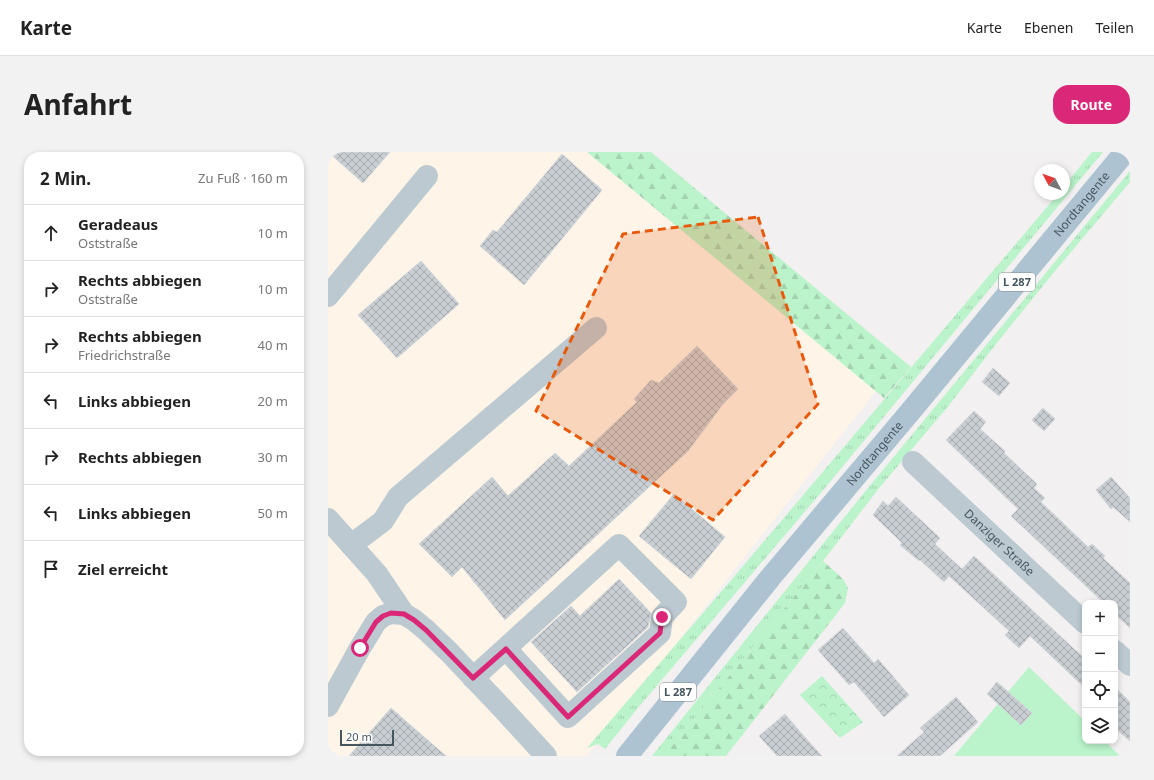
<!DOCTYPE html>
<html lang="de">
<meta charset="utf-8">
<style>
:root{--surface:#fff;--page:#f2f2f2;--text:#222;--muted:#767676;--line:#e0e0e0;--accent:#db2777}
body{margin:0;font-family:"Noto Sans",sans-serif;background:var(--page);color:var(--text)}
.controls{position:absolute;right:12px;bottom:12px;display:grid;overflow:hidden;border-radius:8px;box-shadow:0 2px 6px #0003}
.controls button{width:36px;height:36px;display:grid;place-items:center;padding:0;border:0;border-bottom:1px solid var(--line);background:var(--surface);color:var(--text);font:20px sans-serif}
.compass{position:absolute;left:706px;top:12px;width:36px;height:36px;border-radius:50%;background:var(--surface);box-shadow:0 2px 6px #0003;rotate:311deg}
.scale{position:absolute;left:12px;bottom:10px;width:54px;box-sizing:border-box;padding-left:4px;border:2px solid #46565f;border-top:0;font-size:11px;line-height:14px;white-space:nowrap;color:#46565f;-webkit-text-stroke:3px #fff;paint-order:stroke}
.stop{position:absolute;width:12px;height:12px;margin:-9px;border:3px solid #db2777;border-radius:50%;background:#fff}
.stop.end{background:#db2777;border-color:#fff;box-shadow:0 1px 4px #0008}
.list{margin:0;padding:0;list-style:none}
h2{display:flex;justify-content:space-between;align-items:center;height:52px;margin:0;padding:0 16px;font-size:17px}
h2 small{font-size:13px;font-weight:400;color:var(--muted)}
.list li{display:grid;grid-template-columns:26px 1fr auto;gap:12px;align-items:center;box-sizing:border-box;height:56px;padding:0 16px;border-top:1px solid var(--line)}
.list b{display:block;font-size:15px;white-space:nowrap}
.list p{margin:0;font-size:13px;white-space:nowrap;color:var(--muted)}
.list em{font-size:13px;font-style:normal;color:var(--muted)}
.icon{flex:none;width:22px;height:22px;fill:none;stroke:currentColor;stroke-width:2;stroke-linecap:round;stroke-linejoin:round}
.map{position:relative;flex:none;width:802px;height:604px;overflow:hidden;border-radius:16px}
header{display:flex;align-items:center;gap:24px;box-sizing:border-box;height:56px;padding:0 20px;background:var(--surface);border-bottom:1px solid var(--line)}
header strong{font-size:19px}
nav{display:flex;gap:22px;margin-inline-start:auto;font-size:14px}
.intro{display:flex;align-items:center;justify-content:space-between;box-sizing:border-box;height:96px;padding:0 24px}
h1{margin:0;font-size:28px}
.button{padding:10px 18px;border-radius:16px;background:var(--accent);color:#fff;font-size:14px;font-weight:700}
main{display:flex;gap:24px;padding:0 24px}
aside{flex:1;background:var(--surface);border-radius:16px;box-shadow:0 2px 6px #0003}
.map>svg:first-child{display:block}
.commercial{fill:#fef5e8}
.grass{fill:url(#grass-tufts)}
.forest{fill:url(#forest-firs)}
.park{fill:url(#park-crowns)}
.garden{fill:#bbf3ca}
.building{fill:url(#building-cross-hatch);stroke:#d3d7dc}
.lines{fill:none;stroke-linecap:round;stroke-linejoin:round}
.minor{stroke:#bcc9d0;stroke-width:22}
.major{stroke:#adc3d1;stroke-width:22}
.route{stroke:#db2777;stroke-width:5}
.marked{fill:#e8590c;fill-opacity:0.2;stroke:#e8590c;stroke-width:3;stroke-dasharray:8 5;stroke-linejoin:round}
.labels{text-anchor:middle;stroke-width:3;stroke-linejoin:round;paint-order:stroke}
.shield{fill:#fff;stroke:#7e898f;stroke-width:1}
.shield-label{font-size:11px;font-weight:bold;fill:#46565f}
.street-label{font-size:12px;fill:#46565f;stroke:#fff}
</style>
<header>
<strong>Karte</strong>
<nav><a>Karte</a><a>Ebenen</a><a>Teilen</a></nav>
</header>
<div class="intro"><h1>Anfahrt</h1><a class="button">Route</a></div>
<main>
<aside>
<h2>2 Min.<small>Zu Fuß · 160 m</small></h2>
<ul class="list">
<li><svg class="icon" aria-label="ahead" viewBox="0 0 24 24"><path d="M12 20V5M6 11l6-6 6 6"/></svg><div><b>Geradeaus</b><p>Oststraße</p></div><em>10 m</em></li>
<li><svg class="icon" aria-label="right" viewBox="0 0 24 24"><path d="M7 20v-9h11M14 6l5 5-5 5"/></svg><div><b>Rechts abbiegen</b><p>Oststraße</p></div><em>10 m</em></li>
<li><svg class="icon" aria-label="right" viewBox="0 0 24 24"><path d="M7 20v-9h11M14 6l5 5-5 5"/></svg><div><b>Rechts abbiegen</b><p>Friedrichstraße</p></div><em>40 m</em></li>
<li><svg class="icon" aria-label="left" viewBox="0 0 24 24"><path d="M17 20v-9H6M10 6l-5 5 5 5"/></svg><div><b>Links abbiegen</b></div><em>20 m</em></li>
<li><svg class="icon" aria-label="right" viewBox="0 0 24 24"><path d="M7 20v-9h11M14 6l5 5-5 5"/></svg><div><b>Rechts abbiegen</b></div><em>30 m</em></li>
<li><svg class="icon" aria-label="left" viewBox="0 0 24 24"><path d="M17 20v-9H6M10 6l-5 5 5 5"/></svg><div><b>Links abbiegen</b></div><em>50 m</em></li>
<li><svg class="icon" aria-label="arrive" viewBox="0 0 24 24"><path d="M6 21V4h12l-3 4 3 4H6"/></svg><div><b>Ziel erreicht</b></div></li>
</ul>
</aside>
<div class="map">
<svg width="802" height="604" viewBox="0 0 802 604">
<defs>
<pattern id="grass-tufts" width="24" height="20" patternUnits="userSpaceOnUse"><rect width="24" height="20" fill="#bbf3ca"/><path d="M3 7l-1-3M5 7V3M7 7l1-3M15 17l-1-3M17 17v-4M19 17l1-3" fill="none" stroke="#a2d2b0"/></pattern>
<pattern id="forest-firs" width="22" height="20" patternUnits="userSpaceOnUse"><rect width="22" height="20" fill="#bbf3ca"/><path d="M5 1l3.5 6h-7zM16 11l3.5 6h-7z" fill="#a2d2b0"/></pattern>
<pattern id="park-crowns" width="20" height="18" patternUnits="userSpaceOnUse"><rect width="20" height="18" fill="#bbf3ca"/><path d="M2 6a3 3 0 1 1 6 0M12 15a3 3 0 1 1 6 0" fill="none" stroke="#a2d2b0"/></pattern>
<pattern id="building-cross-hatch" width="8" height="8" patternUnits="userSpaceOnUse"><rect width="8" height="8" fill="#c9ced3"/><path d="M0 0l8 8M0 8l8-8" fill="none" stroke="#a5aaae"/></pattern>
</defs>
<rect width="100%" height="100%" fill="#f2f0f0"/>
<polygon class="commercial" points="0,0 259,0 548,239 259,604 0,604"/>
<g class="grass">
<polygon points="764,0 775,0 496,337 309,557 277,597 270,592 259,596 405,426 730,42 736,42 736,34"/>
<polygon points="802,19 802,30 727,119 668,192 622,252 552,335 495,409 336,604 324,604 540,336"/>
</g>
<g class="forest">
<polygon points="259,0 323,0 583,215 556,246"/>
<polygon points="495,409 515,427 520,436 517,451 398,604 336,604"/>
</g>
<polygon class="park" points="494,524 535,570 512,586 472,543"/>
<polygon class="garden" points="701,515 757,569 757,589 777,589 792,604 626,604"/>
<g class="building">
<polygon points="0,0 62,0 35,31"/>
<polygon points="234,2 274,38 196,133 152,94 165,78 169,80"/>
<polygon points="93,109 131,152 69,206 30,163"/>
<polygon points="369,194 410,237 395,252 360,299 177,468 134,415 124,425 91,392 164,325 180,344 227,301 241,314 309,250 306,247 323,228 331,231"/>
<polygon points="665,216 682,231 671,244 654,230"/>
<polygon points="715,256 727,267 716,279 704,268"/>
<polygon points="646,259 658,270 652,277 677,299 676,301 709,332 706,336 717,346 713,350 760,395 764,392 777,404 775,406 802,431 802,476 787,462 787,451 776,451 683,364 690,357 618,288"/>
<polygon points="783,325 802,346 802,370 785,355 783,357 768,338"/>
<polygon points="346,342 397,385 363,427 311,384"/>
<polygon points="568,345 612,386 607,392 634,417 646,404 757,507 757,536 702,484 691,496 677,483 681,479 621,424 616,430 592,408 591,409 572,393 574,391 545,363 555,349 560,354"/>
<polygon points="291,427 323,461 320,475 249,540 203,490 243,454 252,464"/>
<polygon points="515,476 546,511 550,507 581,543 556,565 526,530 521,533 490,498"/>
<polygon points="669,530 704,561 693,573 659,542"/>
<polygon points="787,535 802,550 802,589 787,576"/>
<polygon points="628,545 650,570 612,604 569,604 596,580 592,576"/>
<polygon points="63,556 118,604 21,604"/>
<polygon points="457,562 474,582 494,604 449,604 431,584"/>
</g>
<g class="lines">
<g class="minor">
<polyline points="0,144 99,24"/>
<path id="s1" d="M 585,310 L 757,471"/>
<polyline points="0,367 49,422 76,462 86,468 98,478 121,500 174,556 218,604"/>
<polyline points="23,393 55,369 70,345 268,176"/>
<polyline points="787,499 802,513"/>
<polyline points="145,526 291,393 348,450 334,465 332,481 240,565 178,497"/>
<polyline points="0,554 32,496 48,470 55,464 63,461 76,462"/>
</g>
<path class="major" id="s2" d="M 299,604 L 442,426 L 582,260 L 797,0"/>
</g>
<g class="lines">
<polyline class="route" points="32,496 48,470 55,464 63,461 76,462 86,468 98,478 145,526 178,497 240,565 332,481 334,465"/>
</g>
<path class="marked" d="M 430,65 L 490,252 L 385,368 L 208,259 L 295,82 Z"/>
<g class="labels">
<g class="shield">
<rect x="671" y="121" width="36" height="18" rx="3"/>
<rect x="332" y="531" width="36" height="18" rx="3"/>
</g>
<g class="shield-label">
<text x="689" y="134">L 287</text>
<text x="350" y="544">L 287</text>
</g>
<g class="street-label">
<text dy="4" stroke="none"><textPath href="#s2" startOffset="715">Nordtangente</textPath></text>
<text dy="4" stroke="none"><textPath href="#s2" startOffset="391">Nordtangente</textPath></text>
<text dy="4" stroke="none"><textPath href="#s1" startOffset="118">Danziger Straße</textPath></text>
</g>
</g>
</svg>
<div class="controls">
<button>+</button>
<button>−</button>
<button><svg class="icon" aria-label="locate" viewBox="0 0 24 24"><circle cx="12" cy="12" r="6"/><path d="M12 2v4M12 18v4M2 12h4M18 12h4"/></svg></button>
<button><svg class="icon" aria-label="layers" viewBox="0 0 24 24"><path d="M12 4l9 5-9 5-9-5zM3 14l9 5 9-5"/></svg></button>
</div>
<svg class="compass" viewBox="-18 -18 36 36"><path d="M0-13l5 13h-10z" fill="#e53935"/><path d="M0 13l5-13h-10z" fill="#767676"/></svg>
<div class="scale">20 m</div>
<div class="stop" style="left:32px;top:496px"></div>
<div class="stop end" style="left:334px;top:465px"></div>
</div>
</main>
